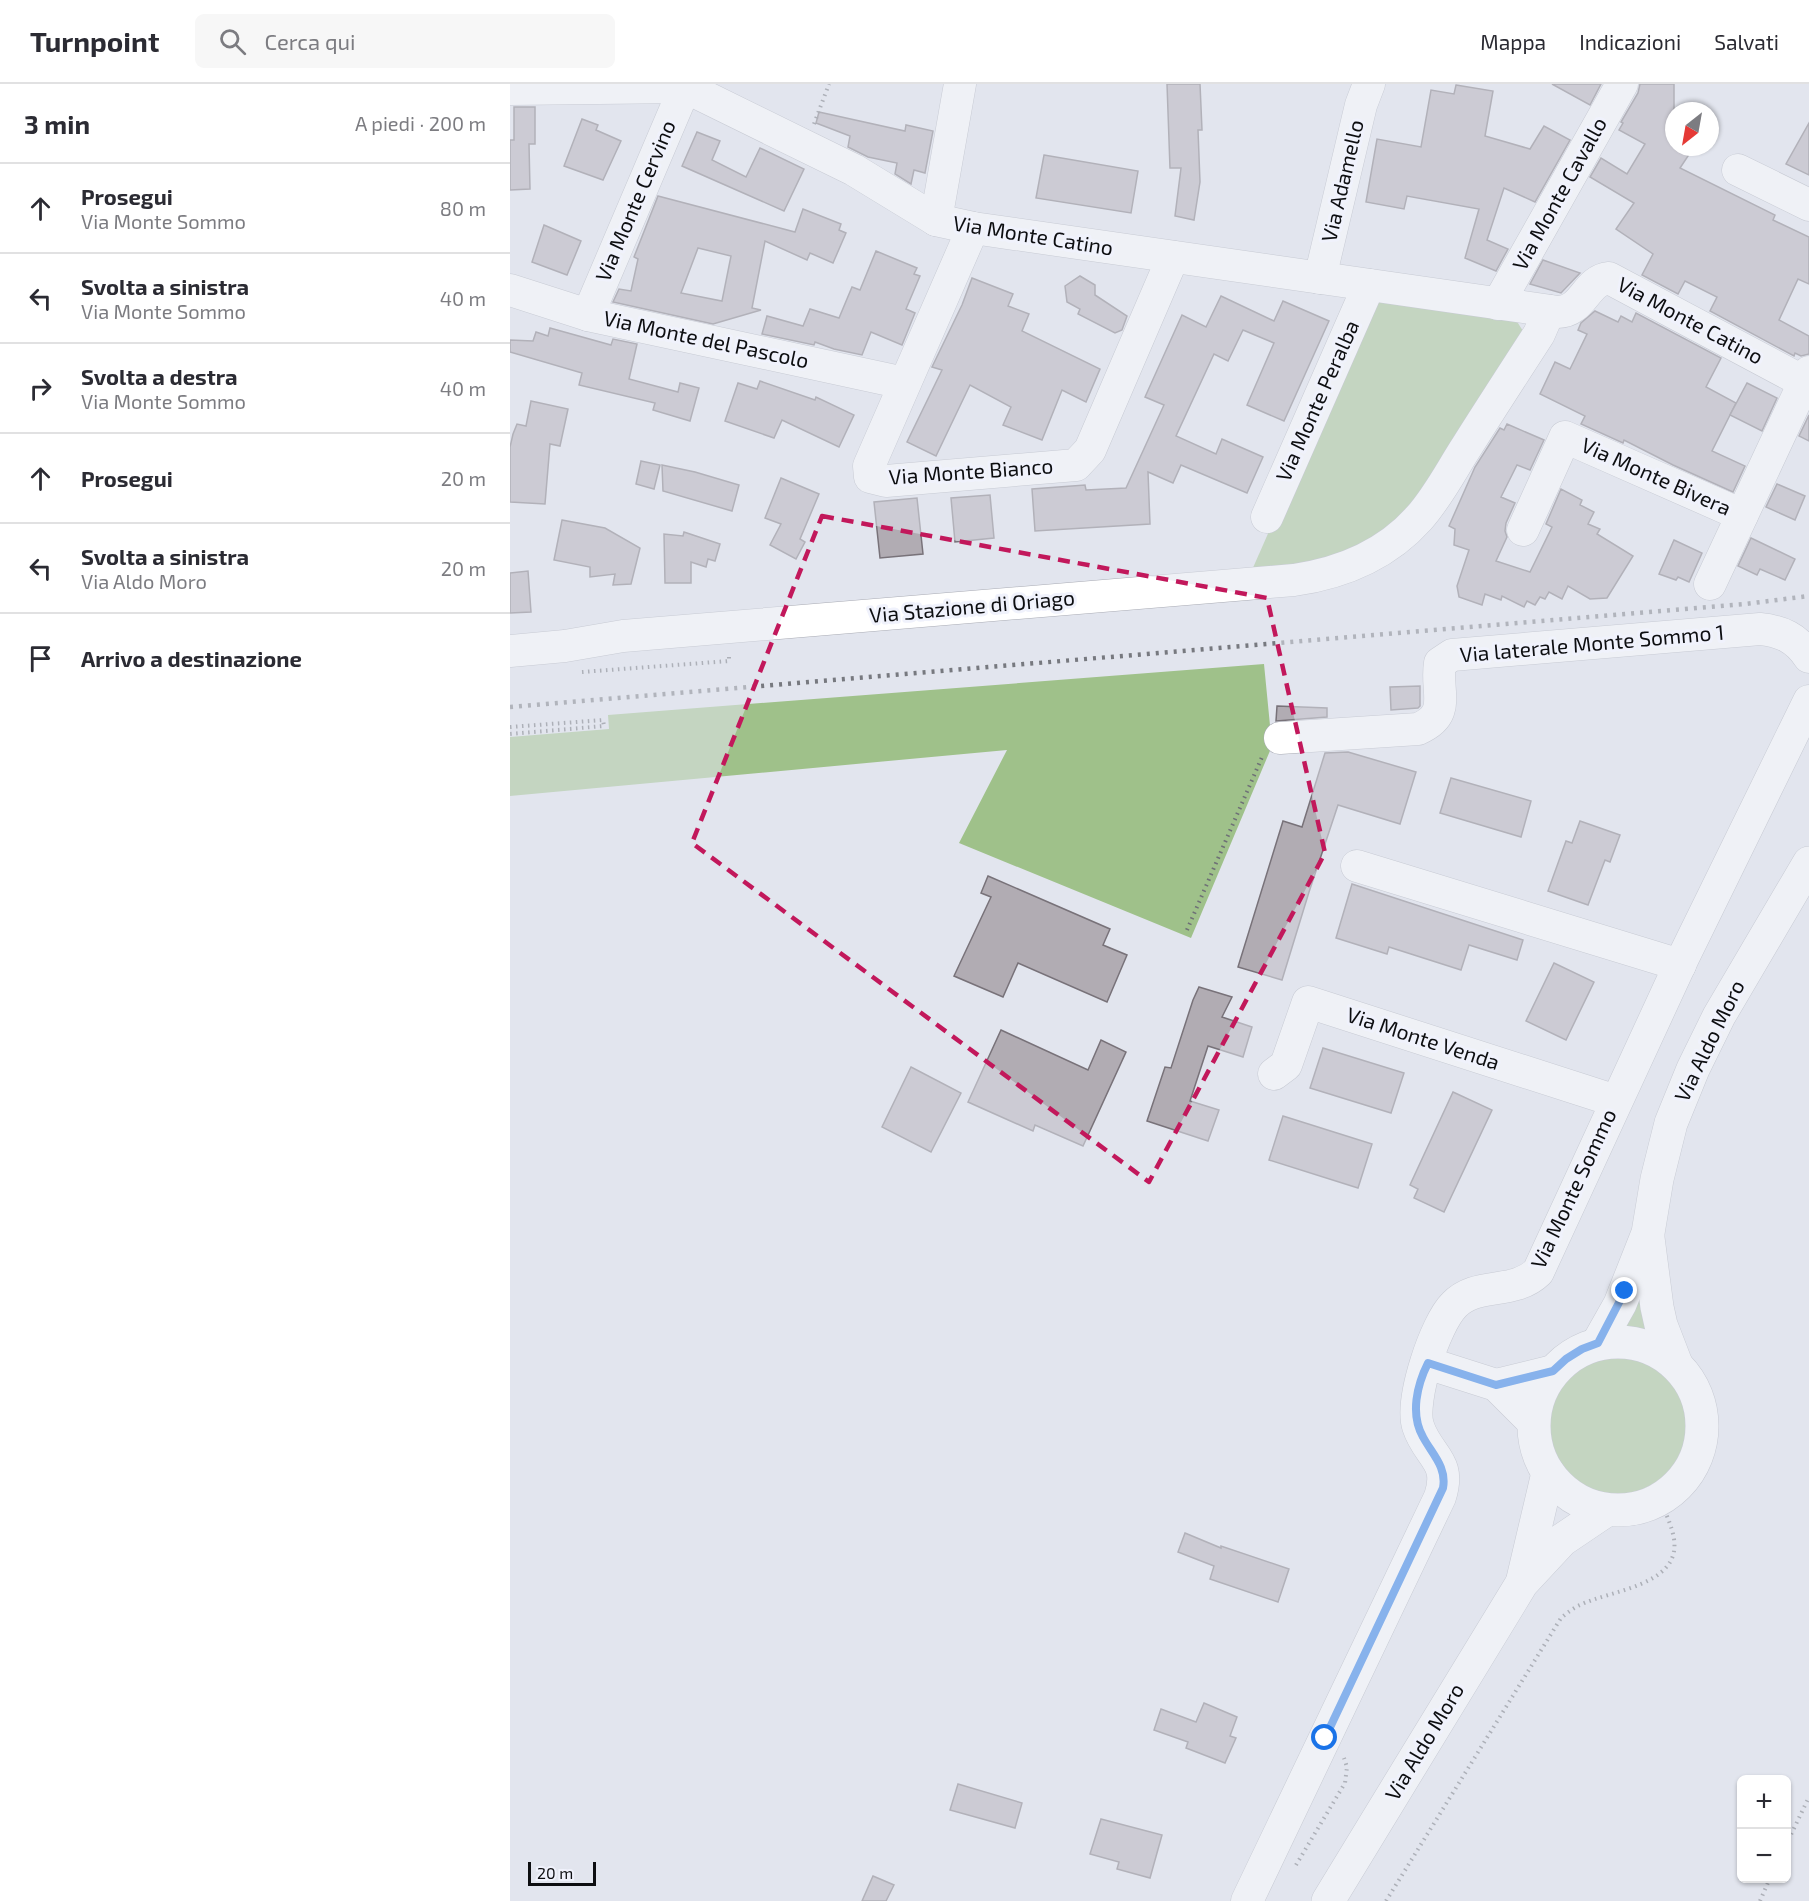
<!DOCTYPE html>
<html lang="it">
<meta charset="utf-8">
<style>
:root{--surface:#fff;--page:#f7f7f7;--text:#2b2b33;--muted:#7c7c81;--line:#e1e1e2}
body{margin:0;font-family:"Exo 2",sans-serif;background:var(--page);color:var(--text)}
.controls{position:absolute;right:18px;bottom:18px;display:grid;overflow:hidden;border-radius:9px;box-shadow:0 2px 4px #0004}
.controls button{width:54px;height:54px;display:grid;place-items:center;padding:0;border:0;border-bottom:2px solid var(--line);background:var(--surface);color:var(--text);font:30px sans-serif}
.compass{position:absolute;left:1155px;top:18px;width:54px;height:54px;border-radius:50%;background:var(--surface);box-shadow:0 2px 4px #0004;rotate:211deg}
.scale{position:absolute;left:18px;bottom:15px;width:68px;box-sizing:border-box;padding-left:6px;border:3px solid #0d0e11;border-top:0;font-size:16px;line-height:21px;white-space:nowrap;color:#0d0e11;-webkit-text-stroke:4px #f0f2fc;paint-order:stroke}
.stop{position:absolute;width:18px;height:18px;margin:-14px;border:4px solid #1a73e8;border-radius:50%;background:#fff}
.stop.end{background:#1a73e8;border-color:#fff;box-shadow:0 2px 6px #0008}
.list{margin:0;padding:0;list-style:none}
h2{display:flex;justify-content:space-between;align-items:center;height:78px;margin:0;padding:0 24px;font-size:26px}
h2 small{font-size:20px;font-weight:400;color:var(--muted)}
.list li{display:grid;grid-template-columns:39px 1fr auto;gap:18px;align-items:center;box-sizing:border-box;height:90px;padding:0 24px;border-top:2px solid var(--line)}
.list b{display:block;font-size:22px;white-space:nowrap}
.list p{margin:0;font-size:20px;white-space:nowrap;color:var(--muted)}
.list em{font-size:20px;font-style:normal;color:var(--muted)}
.icon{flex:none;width:33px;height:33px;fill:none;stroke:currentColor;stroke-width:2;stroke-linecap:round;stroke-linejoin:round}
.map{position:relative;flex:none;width:1299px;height:1817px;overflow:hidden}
header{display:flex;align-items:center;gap:36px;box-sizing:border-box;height:84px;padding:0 30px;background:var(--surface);border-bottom:2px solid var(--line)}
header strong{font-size:28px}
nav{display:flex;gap:33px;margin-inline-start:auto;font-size:21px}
.search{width:420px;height:54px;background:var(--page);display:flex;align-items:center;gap:15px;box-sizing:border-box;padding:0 21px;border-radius:9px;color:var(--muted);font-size:22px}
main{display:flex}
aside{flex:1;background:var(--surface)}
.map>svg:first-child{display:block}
.green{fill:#9fc18a}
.building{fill:#b1acb3;stroke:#787279;stroke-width:1.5;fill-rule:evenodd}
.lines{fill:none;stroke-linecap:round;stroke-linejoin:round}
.minor-casing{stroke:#a9abb4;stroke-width:33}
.major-casing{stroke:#a9abb4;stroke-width:34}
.path{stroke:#6e7076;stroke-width:4;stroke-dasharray:1.5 4.5;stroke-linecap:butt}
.minor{stroke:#fff;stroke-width:32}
.major{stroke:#fff;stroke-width:33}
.rail{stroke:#77797f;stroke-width:4.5;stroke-dasharray:3 6;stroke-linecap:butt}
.route{stroke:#1a73e8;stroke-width:8}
.marked{fill:none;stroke:#c2185b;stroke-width:4.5;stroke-dasharray:12 8;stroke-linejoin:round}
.labels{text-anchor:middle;stroke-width:6;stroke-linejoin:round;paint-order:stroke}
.street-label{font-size:21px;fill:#0d0e11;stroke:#f0f2fc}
</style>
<header>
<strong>Turnpoint</strong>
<div class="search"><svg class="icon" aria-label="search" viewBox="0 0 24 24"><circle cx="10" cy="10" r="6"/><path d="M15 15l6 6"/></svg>Cerca qui</div>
<nav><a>Mappa</a><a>Indicazioni</a><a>Salvati</a></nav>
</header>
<main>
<aside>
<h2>3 min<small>A piedi · 200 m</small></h2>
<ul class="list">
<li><svg class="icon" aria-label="ahead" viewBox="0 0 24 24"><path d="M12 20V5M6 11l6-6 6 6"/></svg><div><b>Prosegui</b><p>Via Monte Sommo</p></div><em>80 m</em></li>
<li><svg class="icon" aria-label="left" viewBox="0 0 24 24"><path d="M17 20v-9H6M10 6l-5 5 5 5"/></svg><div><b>Svolta a sinistra</b><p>Via Monte Sommo</p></div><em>40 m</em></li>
<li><svg class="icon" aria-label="right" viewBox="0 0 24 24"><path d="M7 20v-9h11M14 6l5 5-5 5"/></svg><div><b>Svolta a destra</b><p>Via Monte Sommo</p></div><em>40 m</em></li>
<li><svg class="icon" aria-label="ahead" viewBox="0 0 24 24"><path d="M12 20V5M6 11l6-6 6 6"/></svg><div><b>Prosegui</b></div><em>20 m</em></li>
<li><svg class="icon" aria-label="left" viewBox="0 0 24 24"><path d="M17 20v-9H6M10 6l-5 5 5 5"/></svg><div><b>Svolta a sinistra</b><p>Via Aldo Moro</p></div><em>20 m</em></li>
<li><svg class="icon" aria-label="arrive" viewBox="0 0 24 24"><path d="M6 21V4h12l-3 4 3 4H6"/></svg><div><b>Arrivo a destinazione</b></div></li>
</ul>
</aside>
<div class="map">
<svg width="1299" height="1817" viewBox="0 0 1299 1817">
<rect width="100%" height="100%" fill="#e2e5ee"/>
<g class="green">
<polygon points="864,217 1006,236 1013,247 901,423 871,451 816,478 742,486 857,224"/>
<polygon points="754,580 762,662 681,854 449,759 497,666 0,712 0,653 99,645 98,631"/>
<polygon points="1131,1190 1142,1249 1110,1244"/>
<circle cx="1107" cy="1341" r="69"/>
</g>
<g class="building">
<polygon points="657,0 690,0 692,46 688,46 690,98 684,136 665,132 671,84 660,84"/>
<polygon points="1042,0 1091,0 1080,21"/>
<polygon points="1130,0 1164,0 1164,63 1184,63 1170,84 1265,131 1263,136 1299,153 1299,200 1288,195 1269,236 1299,252 1299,270 1291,272 1285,269 1284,272 1200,227 1207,213 1175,197 1168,210 1132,191 1143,170 1106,145 1124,119 1080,93 1091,74 1117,90 1135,60 1109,46 1113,39 1111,38 1128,9"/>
<polygon points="946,1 983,7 975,52 1020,65 1034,42 1060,56 1025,118 994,104 977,156 998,165 986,187 955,174 969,125 897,112 894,125 856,118 867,55 911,63 921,6 944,10"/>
<polygon points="4,23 25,23 25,60 19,60 20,105 0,106 0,56 4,56"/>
<polygon points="309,28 395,47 396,41 423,47 415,89 404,86 401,100 385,90 387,79 358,73 338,63 340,52 306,39"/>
<polygon points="72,35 88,41 86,46 111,57 93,96 54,82"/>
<polygon points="1299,39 1299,91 1276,80"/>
<polygon points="187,48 210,57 202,76 236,93 250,64 294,85 274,127 172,82"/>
<polygon points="534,71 628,87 621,129 526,114"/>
<path d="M 148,112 L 285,148 L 293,125 L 331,140 L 329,146 L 336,149 L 323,179 L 300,169 L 297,176 L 255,157 L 242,224 L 251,226 L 203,240 L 103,218 L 109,205 L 121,207 L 128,175 L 124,173 ZM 188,164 L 221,172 L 212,217 L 171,209 Z"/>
<polygon points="34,141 71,157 57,191 22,178"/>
<polygon points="366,167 407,184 404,190 410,192 396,225 405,229 392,261 361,248 352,271 324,265 305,258 304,261 252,250 257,232 293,242 300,225 329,234 342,203 350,206"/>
<polygon points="1033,176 1070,189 1051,209 1020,200"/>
<polygon points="570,192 585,201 585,211 617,232 612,246 605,249 568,230 570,225 557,218 555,202"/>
<polygon points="462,194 503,210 498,222 519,230 512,247 590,285 576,318 552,306 532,356 493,341 501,323 460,301 426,372 397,358 432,286 422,283 452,221"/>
<polygon points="711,212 764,237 773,217 819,237 774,337 737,321 764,259 733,246 718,277 704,270 666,352 706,370 712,355 753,373 737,409 671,381 663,399 638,388 640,440 525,447 522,405 575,401 576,406 616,404 654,321 635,313 672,231 696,243"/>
<polygon points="1085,227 1108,238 1111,232 1122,238 1126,229 1211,274 1196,303 1226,319 1202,367 1235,382 1223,408 1163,381 1114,356 1113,359 1071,340 1075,332 1030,310 1045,278 1060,285 1077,250 1068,246 1071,239"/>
<polygon points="40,244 101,261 103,255 127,260 119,295 168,308 170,299 189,304 180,337 143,326 145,319 69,301 72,289 0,268 0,256 23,257 26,248 38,252"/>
<polygon points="250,297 305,316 306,313 344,331 329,363 272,336 264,354 215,337 228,299 247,305"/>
<polygon points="1237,299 1267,314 1252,347 1220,331"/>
<polygon points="21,317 58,325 50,362 40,360 35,420 0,418 0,363 3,350 7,340 16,342"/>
<polygon points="1299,331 1299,357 1289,352"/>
<polygon points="997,340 1034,356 1020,386 1007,381 991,413 1005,419 996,439 995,447 997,453 986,477 1020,488 1042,443 1036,440 1051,405 1072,416 1070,421 1084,428 1078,440 1090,445 1087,450 1123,472 1097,514 1080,515 1058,502 1052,515 1039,508 1035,515 1030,513 1025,521 1017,517 1014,523 992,512 991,516 975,510 972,521 949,513 947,502 959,466 944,461 945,445 939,442 965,383 990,344 994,346"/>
<polygon points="131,377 150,381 144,405 126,400"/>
<polygon points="152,381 185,388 229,401 222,427 153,407"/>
<polygon points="271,394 309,410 290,455 295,458 286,475 260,461 271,440 255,434"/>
<polygon points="1267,400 1295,412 1285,436 1256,423"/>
<polygon points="480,411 484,454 445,458 441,414"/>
<polygon points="407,414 413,470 370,474 364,418"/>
<polygon points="52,436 95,444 130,464 121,500 103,501 105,490 80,493 80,483 44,476"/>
<polygon points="174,448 210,460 205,477 198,475 196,483 181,478 181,499 155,499 154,450 173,452"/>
<polygon points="1241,454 1285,475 1275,496 1250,485 1247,491 1228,482"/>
<polygon points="1164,456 1192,469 1179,498 1168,493 1166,496 1149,490"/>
<polygon points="18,487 21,528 0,529 0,489"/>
<polygon points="910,602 910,622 908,624 881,626 880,603"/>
<polygon points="767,622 817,624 817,633 766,637"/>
<polygon points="838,668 906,688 890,740 828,721 799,808 772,896 728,883 773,737 792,743 815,669"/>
<polygon points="941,694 1021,717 1011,753 930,729"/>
<polygon points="1070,737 1110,751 1100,778 1095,776 1078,821 1038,807 1056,757 1062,759"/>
<polygon points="478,792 600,845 593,861 617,871 597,918 508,879 493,913 444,892 481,813 471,809"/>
<polygon points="842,800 1013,856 1007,876 959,861 951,886 879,863 877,870 826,854"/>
<polygon points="1044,879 1084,898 1056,956 1016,937"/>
<polygon points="689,903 722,913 712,933 742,943 733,973 698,962 680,1017 709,1026 698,1057 637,1037 655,983 661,984 683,916"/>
<polygon points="491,946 578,986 591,956 616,968 573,1062 525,1041 523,1047 458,1018"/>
<polygon points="813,964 894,989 881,1029 800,1004"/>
<polygon points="401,983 451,1009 421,1068 372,1043"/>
<polygon points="943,1008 982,1026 934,1128 904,1114 908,1105 900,1101"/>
<polygon points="773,1032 862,1060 848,1104 759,1076"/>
<polygon points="675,1449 711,1464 711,1462 779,1485 768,1518 700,1495 704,1482 668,1468"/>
<polygon points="694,1619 727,1633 720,1652 726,1654 715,1679 676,1664 678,1658 644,1646 651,1625 686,1638"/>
<polygon points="448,1700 512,1719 505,1744 440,1726"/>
<polygon points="591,1735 652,1751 640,1794 607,1785 609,1778 580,1770"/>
<polygon points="363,1792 384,1801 376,1817 352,1817"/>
</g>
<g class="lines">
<defs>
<g id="minor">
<path d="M 0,5 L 175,3 L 344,86 L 426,136 L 463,144 L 1048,228 C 1073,228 1076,196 1099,194 L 1294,298"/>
<polyline points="1228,86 1299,121"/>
<polyline points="426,136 450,0"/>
<polyline points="463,144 359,382 360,393 376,397 566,381 580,366 663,173"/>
<polyline points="810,194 851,21 859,0"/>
<polyline points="0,206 78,231 394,299"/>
<polyline points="988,220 1112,0"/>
<polyline points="78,231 175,3"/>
<polyline points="757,433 859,201"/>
<polyline points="1013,446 1055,353 1232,431"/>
<polyline points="1200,500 1299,288"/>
<path d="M 0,567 L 55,562 L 113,552 L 784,496 C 832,489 877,470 909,434 C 928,413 942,385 957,362 C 981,324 1005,287 1029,250 L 1039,227"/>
<path d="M 770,654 L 908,645 C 943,630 925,608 930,579 L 942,571 L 1250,545 C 1271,547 1287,554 1299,573"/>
<polyline points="847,782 1170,881"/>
<polyline points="764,990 776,981 798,918 1106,1017"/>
<polyline points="917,1279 986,1301 1023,1338"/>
<polyline points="986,1301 1043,1287"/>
<path d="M 737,1817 L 930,1413 C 942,1376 918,1373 908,1342 C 900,1316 925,1240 944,1221 C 966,1197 1003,1212 1028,1188 L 1173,874 L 1299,617"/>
</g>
<g id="major">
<polyline points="1138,1154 1147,1223 1151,1241 1166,1280"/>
<circle cx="1108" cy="1342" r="84"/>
<polyline points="1088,1259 1110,1220 1138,1149 1147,1095 1161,1039 1183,985 1209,932 1299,779"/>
<polyline points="1013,1495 1038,1389"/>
<polyline points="818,1817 1012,1499 1052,1456 1095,1427"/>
</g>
</defs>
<use href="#minor" class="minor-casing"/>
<use href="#major" class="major-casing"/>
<g class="path">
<polyline points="304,40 319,0"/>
<polyline points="72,588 219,577 219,569"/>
<polyline points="0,643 93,636 94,642 0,650"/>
<polyline points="677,846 752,673"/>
<polyline points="1276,1761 1299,1713"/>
<polyline points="786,1781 835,1699 837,1683 834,1674"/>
<path d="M 876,1817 L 1051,1534 C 1057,1529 1063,1524 1070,1521 C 1100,1506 1171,1502 1164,1455 C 1162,1442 1155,1428 1150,1415"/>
<polyline points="1250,1817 1260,1794"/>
</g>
<use href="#minor" class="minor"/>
<use href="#major" class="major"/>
<polyline class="rail" points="0,623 1235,520 1299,512"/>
</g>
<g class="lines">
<path class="route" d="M 815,1654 L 933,1404 C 937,1383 922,1370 913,1353 C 900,1330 907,1301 918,1279 L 986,1301 L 1043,1287 L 1056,1275 L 1072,1265 L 1088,1259 L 1115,1207"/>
</g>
<path d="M0 0H1299V1817H0ZM 312,432 L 757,514 L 815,769 L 639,1098 L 182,759 Z" fill="#e2e5ee" fill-opacity=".55" fill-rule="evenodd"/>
<path class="marked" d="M 312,432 L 757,514 L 815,769 L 639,1098 L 182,759 Z"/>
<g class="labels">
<g class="street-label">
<text transform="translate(833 97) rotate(-77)" y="7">Via Adamello</text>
<text transform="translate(1050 110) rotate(-61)" y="7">Via Monte Cavallo</text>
<text transform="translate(126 117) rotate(-67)" y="7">Via Monte Cervino</text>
<text transform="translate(523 152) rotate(9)" y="7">Via Monte Catino</text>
<text transform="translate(1180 237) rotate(28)" y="7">Via Monte Catino</text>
<text transform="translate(196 256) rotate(12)" y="7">Via Monte del Pascolo</text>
<text transform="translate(808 317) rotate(-66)" y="7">Via Monte Peralba</text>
<text transform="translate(461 388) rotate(-4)" y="7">Via Monte Bianco</text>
<text transform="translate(1146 393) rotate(24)" y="7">Via Monte Bivera</text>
<text transform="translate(462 523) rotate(-5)" y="7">Via Stazione di Oriago</text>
<text transform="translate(1082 560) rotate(-5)" y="7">Via laterale Monte Sommo 1</text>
<text transform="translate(913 955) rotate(18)" y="7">Via Monte Venda</text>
<text transform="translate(1200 957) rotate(-64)" y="7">Via Aldo Moro</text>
<text transform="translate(1064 1105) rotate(-65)" y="7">Via Monte Sommo</text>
<text transform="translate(915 1658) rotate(-59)" y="7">Via Aldo Moro</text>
</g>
</g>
</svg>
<div class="controls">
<button>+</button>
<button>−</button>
</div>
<svg class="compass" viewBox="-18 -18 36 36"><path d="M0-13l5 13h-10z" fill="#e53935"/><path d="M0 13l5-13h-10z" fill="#7c7c81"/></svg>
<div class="scale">20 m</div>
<div class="stop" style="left:815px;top:1654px"></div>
<div class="stop end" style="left:1115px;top:1207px"></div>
</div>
</main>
